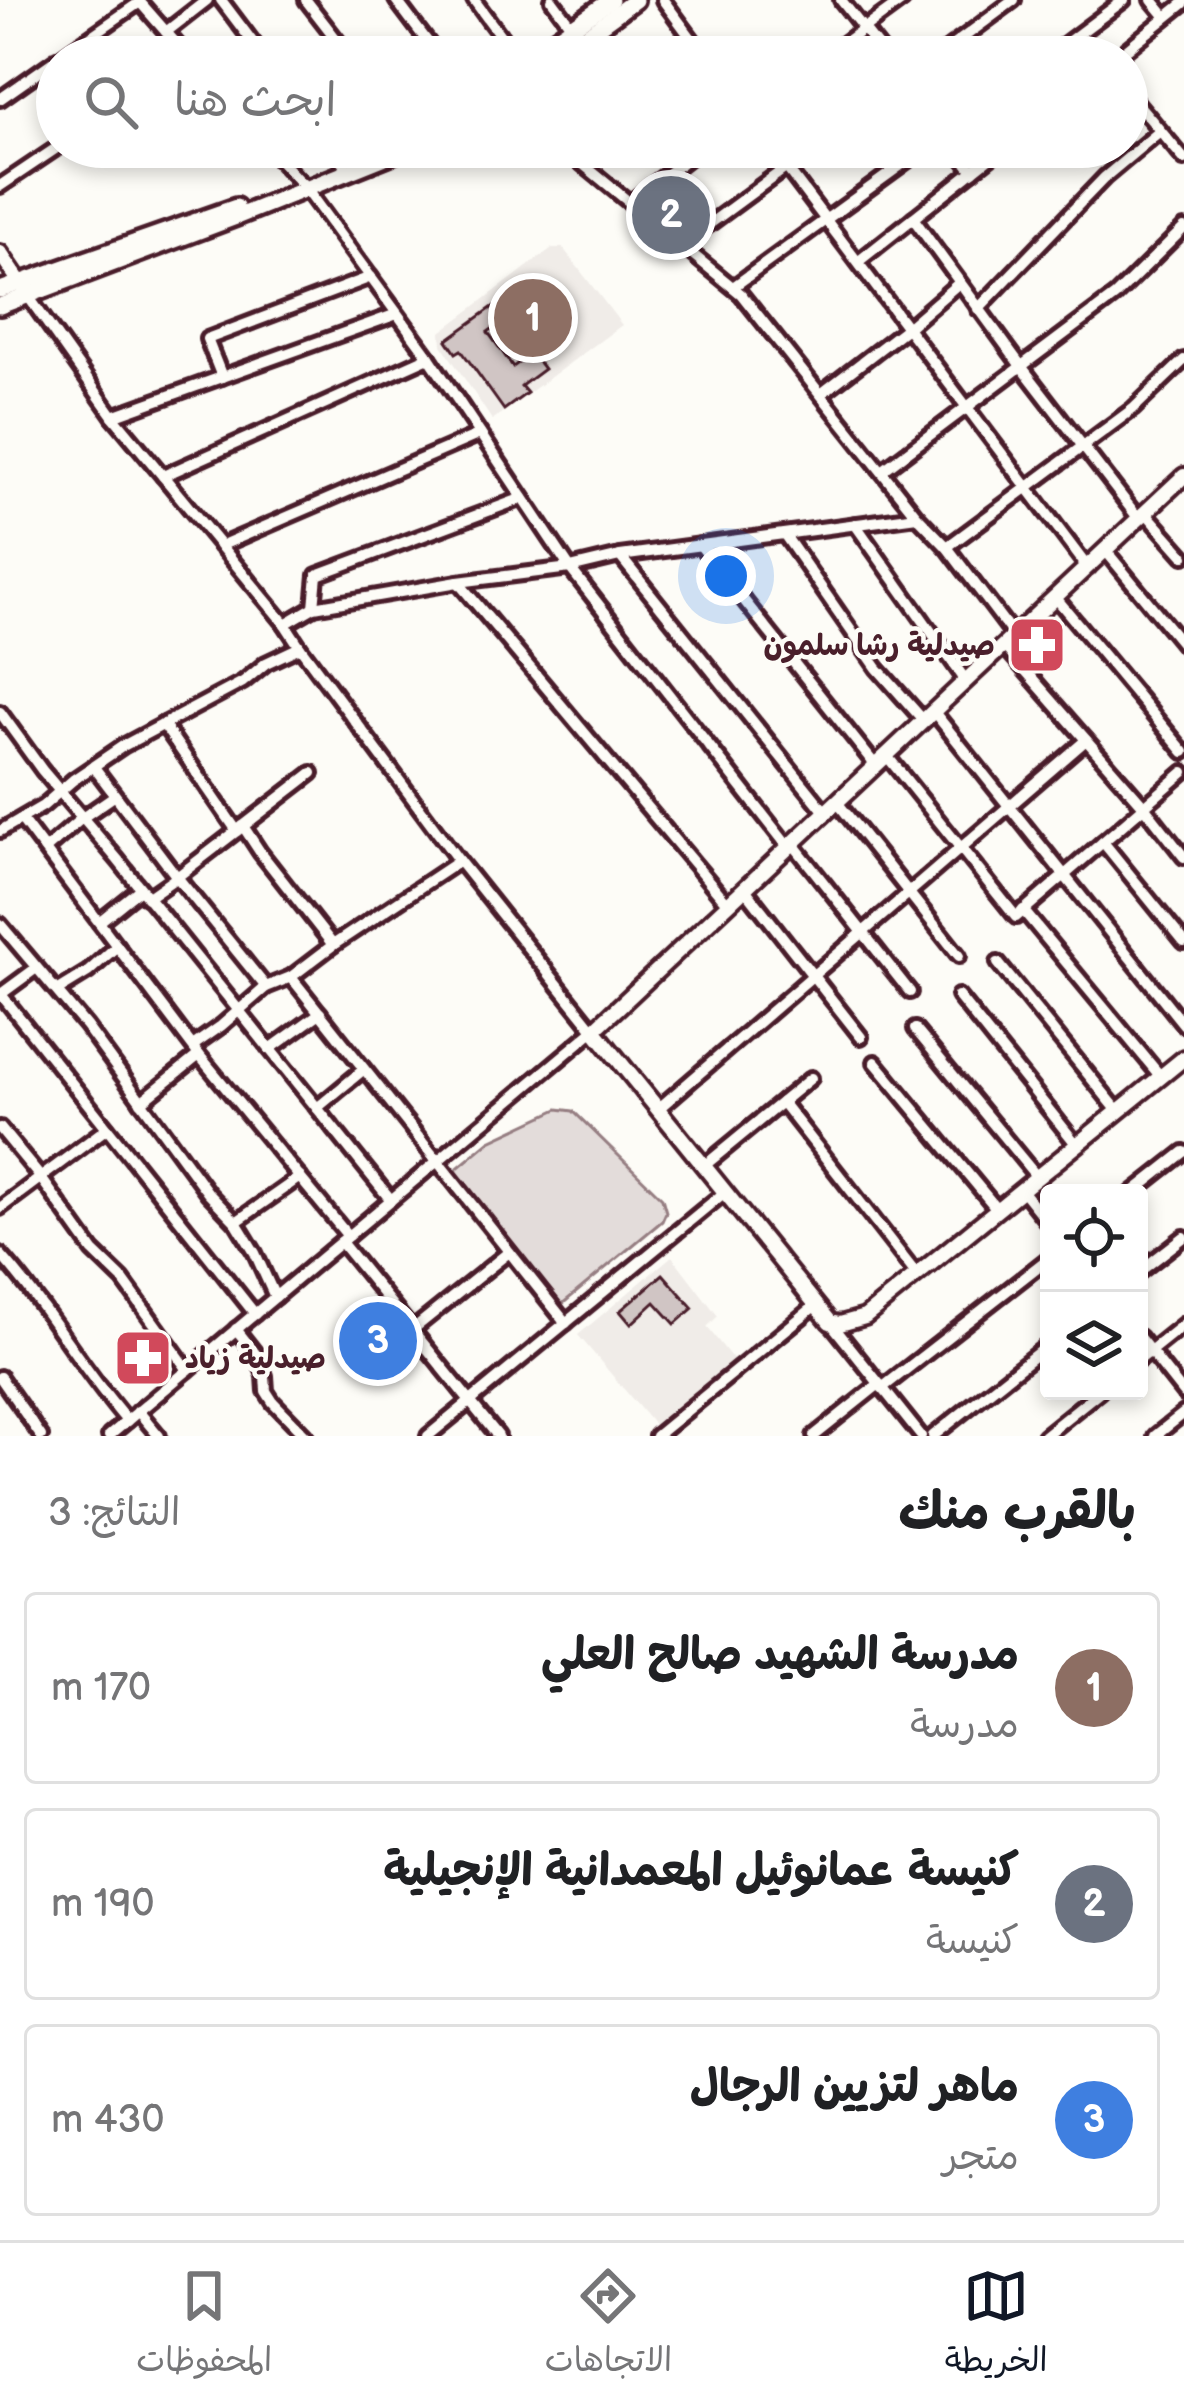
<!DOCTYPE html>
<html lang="ar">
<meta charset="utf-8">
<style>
:root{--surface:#fff;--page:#f6f6f6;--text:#202124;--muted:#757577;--line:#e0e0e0;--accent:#111827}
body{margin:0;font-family:"Balsamiq Sans","Playpen Sans Arabic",sans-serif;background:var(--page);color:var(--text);direction:rtl}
.controls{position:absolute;right:36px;bottom:36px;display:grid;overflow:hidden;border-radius:12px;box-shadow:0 6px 18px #0003}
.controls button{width:108px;height:108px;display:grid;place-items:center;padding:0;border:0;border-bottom:3px solid var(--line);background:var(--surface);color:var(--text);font:60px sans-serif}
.you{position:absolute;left:726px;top:576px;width:42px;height:42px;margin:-30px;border:9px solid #fff;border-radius:50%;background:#1a73e8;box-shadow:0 0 0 18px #1a73e833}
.badge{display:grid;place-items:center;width:78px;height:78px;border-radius:50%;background:var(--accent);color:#fff;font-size:39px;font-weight:700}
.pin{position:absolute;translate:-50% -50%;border:6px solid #fff;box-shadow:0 3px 12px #0006}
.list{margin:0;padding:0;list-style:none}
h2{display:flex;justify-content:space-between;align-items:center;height:156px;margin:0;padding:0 48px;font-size:51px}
h2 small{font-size:39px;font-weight:400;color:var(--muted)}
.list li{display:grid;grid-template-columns:78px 1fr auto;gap:36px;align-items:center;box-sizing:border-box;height:192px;margin:0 24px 24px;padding:0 24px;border:3px solid var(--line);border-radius:12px}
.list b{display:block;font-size:45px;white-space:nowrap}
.list p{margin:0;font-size:39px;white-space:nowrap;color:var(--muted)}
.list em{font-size:39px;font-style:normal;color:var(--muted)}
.icon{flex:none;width:66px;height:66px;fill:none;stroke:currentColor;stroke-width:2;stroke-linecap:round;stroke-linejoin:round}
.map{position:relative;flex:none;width:1184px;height:1436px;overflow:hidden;direction:ltr}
.search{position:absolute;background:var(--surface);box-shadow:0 6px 18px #0003;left:36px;right:36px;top:36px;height:132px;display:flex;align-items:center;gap:30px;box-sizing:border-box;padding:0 42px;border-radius:66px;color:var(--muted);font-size:45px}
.sheet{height:804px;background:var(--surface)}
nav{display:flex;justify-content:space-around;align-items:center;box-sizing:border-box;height:168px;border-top:3px solid var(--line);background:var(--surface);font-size:33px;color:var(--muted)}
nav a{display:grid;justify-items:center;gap:6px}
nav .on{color:var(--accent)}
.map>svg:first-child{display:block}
.built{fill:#f0ece8}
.green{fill:#e3dcda;stroke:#967e82;stroke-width:3}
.building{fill:#d0c5c4;stroke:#4a1f2b;stroke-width:3}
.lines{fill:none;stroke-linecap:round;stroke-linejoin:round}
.minor-casing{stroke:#4a1f2b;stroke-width:20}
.tertiary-casing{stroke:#4a1f2b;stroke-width:22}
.secondary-casing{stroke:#4a1f2b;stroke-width:24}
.minor{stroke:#fdfcf7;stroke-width:10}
.tertiary{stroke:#fdfcf7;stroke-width:14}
.secondary{stroke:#fdfcf7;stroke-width:15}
.labels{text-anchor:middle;stroke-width:9;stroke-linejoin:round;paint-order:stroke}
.poi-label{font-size:30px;font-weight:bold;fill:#4a1f2b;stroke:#fdfcf7;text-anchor:end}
</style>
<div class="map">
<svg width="1184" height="1436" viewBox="0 0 1184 1436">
<rect width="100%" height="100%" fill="#fdfcf7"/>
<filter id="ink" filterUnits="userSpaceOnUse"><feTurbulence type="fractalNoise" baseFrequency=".00833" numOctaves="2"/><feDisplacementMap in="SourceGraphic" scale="24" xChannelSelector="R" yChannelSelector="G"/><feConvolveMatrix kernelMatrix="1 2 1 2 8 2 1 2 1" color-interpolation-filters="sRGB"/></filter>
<g filter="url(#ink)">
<g class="built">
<polygon points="552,248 563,248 622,325 492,420 442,345 441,332"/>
<polygon points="672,1256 718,1316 707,1327 735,1362 656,1427 578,1335"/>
</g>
<polygon class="green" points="558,1109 573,1111 662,1198 666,1212 662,1221 561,1305 454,1171 490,1141"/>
<g class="building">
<polygon points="515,291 525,305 488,332 513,367 532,353 544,369 521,386 527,393 504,410 461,350 456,353 447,340"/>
<polygon points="663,1274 693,1308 675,1324 655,1302 631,1324 620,1311"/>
</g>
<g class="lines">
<defs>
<g id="minor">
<polyline points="221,0 264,57"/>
<polyline points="306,0 350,57"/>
<polyline points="396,0 439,57"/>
<polyline points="474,0 516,57"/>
<polyline points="552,0 572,27"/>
<polyline points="663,0 705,57"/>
<polyline points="841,0 886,57"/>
<polyline points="1152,0 1166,17"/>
<polyline points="139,1 188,57"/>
<polyline points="166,32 207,0"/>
<polyline points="61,57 140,2"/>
<polyline points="825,57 903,0"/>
<polyline points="937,57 1014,0"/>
<polyline points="1048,57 1124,0"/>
<polyline points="1117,57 1184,3"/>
<polyline points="1127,91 1184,159"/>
<polyline points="0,99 57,59"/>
<polyline points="268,147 300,182"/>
<polyline points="332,147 345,164"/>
<polyline points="771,147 1088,568"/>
<polyline points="955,147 973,171"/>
<polyline points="301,182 429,357 570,568 620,556 917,516 741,294 562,147"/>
<polyline points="0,186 58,147"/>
<polyline points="630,203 702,147"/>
<polyline points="913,218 1021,366 1139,519"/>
<polyline points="681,245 814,147"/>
<polyline points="859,261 1003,147"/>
<polyline points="733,287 926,147"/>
<polyline points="28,296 113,416"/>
<polyline points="978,309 1105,177 1160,131"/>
<polyline points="429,357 163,476 285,624 314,607 458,582 570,568 789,848"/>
<polyline points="222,377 207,339 371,277"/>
<polyline points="821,394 908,327 959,283"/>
<polyline points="882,471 1115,296 1184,228"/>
<polyline points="163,476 113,416 397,314"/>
<polyline points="1146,513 1184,556"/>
<polyline points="917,516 947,547 1015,637"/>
<polyline points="855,524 966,681"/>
<polyline points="784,534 877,668 924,721"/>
<polyline points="700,545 876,766"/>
<polyline points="220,546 480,434"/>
<polyline points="947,547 1133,409 1184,360"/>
<polyline points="1106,551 1184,646"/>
<polyline points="620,556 826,813"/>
<polyline points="458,582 728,904"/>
<polyline points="1056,598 1184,752"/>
<polyline points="314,607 317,575 523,498"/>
<polyline points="1004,646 1144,806 1184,857"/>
<polyline points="0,712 42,770 118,860 391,1200"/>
<polyline points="934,712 1184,1025"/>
<polyline points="163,724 237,831"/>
<polyline points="887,756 1016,917 1184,772"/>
<polyline points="94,767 177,877 312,773"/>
<polyline points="837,802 959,956"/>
<polyline points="22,820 199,1055 348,1236"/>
<polyline points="243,826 260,852 333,945 459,861"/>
<polyline points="0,831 43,806 73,780 123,746 243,682 266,663 300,647"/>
<polyline points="1103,842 1184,942"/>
<polyline points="793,844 910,992"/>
<polyline points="45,850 82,818 114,796"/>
<polyline points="745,889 861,1037"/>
<polyline points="147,898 177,877 266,987"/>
<polyline points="1023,910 1161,1077"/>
<polyline points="99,922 140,889"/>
<polyline points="0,924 86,1026 208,1193 236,1222 255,1253 275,1297"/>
<polyline points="998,963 1118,1111"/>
<polyline points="291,977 566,1323"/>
<polyline points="57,991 88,972 117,946"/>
<polyline points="0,993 255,1314"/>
<polyline points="1,994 35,969"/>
<polyline points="958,996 1077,1145"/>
<polyline points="915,1029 1037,1177"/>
<polyline points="194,1045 221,1026 266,987 291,977 333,945"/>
<polyline points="270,1049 320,1013"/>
<polyline points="875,1062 997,1209"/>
<polyline points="141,1102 199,1055"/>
<polyline points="782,1102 917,1275"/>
<polyline points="317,1108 363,1070"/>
<polyline points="658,1109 1086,740"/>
<polyline points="0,1128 41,1178 93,1251 123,1280 188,1370"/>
<polyline points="704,1166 811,1078"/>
<polyline points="1022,1190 1049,1224"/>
<polyline points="1132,1193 1184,1152"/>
<polyline points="0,1208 107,1128"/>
<polyline points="236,1222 300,1177"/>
<polyline points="341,1242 498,1436"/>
<path d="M 0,1254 C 47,1306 81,1368 127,1421"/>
<polyline points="1139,1272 1184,1237"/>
<polyline points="830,1322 921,1436"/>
<polyline points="236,1329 258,1357 265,1376 266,1391 273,1402 306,1436"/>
<polyline points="412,1330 509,1252"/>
<polyline points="1139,1337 1184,1394"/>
<polyline points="1139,1360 1184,1324"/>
<polyline points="0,1377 41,1436"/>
<polyline points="882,1388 1049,1258"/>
<polyline points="138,1411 159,1436"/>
<polyline points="109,1436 594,1030 459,861 300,647 285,624"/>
<polyline points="428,1436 725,1192"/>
<polyline points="656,1436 816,1305"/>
<polyline points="814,1436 879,1384"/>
<polyline points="933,1436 1049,1344"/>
<polyline points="1044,1436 1100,1391"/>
<polyline points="1155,1436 1184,1413"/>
</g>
<g id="tertiary">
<polyline points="0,253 26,291"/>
<polyline points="1184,476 594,1030 830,1322 840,1324 865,1317 1184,1058"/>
</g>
<g id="secondary">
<polyline points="529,57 611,0"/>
<polyline points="557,57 635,0"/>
<polyline points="0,290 236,207"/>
<polyline points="0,306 236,217 410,147"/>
</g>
</defs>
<use href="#minor" class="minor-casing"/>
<use href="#tertiary" class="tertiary-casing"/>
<use href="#secondary" class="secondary-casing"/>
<use href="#minor" class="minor"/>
<use href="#tertiary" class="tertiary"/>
<use href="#secondary" class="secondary"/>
</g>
</g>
<defs>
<symbol id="pharmacy-square" viewBox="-11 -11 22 22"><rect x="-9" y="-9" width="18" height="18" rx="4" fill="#d1495b" stroke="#fdfcf7"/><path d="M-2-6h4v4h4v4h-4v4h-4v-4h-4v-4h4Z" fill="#fff"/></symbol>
</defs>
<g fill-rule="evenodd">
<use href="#pharmacy-square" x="1004" y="612" width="66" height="66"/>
<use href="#pharmacy-square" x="110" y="1325" width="66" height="66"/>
</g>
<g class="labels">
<g class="poi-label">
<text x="995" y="655">صيدلية رشا سلمون</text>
<text x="185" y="1368" text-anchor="start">صيدلية زياد</text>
</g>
</g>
</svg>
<div class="controls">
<button><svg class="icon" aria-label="locate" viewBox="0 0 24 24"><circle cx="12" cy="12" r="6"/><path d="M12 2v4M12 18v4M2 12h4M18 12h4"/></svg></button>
<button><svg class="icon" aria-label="layers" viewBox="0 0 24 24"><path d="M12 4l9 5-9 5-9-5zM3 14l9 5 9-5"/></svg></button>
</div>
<div class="you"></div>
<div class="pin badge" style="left:533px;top:318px;background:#8d6e63">1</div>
<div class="pin badge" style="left:671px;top:215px;background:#6b7280">2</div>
<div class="pin badge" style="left:378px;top:1341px;background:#3f7fe0">3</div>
<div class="search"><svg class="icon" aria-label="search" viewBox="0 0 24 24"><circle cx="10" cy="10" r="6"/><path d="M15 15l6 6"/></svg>ابحث هنا</div>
</div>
<section class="sheet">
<h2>بالقرب منك<small>النتائج: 3</small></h2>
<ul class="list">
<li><span class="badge" style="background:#8d6e63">1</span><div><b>مدرسة الشهيد صالح العلي</b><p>مدرسة</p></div><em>170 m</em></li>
<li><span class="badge" style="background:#6b7280">2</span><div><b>كنيسة عمانوئيل المعمدانية الإنجيلية</b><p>كنيسة</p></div><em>190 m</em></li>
<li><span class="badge" style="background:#3f7fe0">3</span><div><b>ماهر لتزيين الرجال</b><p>متجر</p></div><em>430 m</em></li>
</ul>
</section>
<nav>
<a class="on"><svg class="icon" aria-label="map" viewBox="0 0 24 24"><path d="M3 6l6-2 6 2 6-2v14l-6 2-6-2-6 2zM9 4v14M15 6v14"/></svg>الخريطة</a>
<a><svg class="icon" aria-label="directions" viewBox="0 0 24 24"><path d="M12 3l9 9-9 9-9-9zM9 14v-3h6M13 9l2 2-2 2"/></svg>الاتجاهات</a>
<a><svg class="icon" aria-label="saved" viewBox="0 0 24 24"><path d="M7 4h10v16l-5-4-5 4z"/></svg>المحفوظات</a>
</nav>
